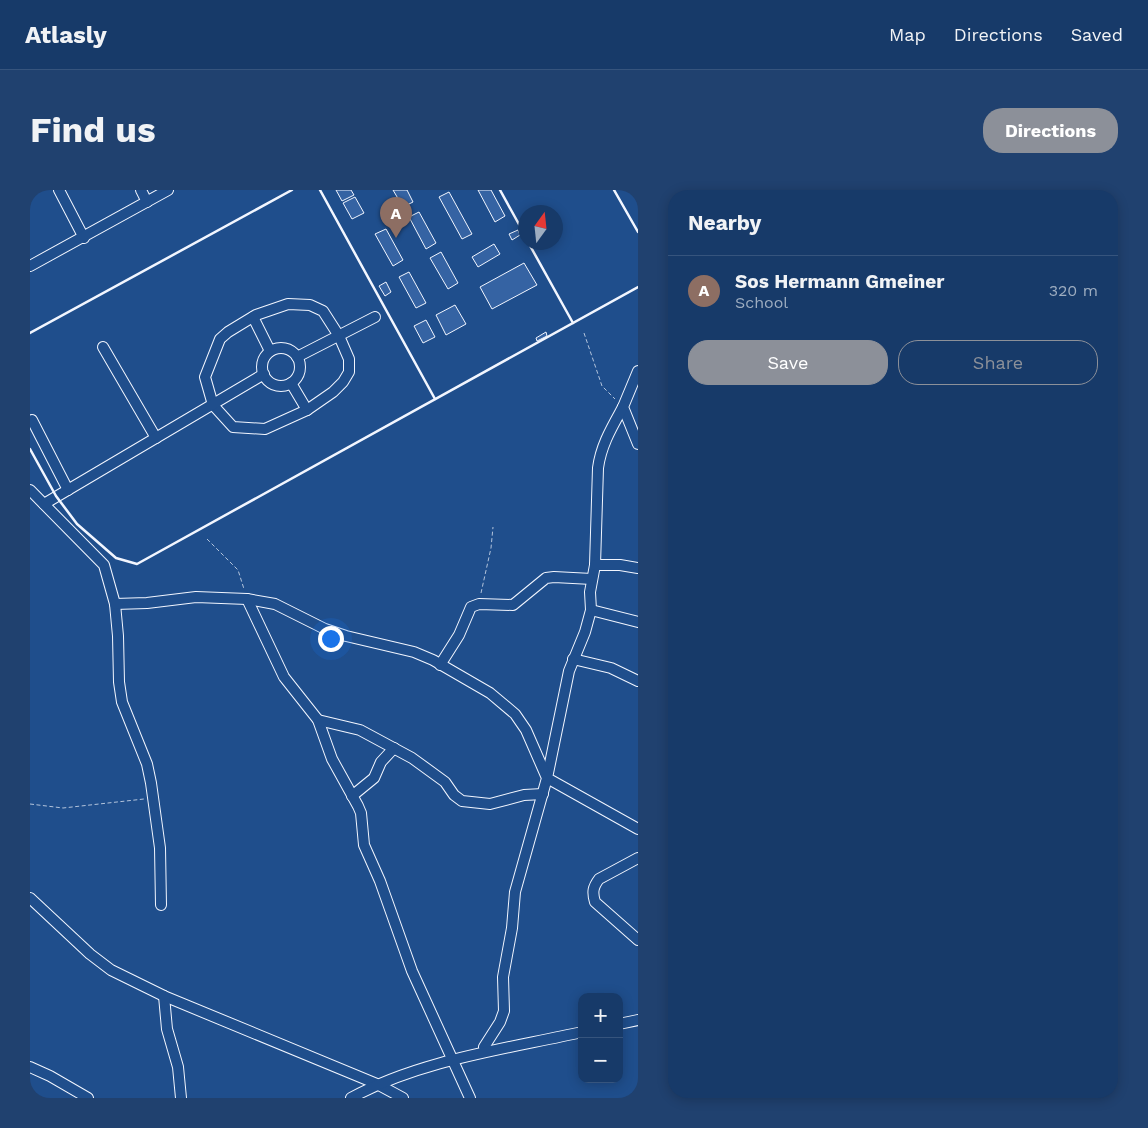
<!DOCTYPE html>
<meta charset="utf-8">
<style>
:root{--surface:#173a69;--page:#20416f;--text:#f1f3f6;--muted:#9eadc0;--line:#36547d;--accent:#8c9099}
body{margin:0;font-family:"Work Sans",sans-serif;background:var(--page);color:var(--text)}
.controls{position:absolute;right:15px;bottom:15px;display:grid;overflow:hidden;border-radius:10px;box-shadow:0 2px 12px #0003}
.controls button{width:45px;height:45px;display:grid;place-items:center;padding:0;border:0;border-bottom:1px solid var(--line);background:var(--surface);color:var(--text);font:25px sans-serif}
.compass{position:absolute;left:488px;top:15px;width:45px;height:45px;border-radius:50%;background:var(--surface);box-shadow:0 2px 12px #0003;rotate:15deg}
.you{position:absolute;left:300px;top:448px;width:18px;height:18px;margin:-12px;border:4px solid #fff;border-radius:50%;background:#1a73e8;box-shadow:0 0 0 8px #1a73e833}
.badge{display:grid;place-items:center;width:32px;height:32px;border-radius:50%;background:var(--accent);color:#fff;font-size:16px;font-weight:700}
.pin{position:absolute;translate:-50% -41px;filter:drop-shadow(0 1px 2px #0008)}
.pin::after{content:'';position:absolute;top:26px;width:18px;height:15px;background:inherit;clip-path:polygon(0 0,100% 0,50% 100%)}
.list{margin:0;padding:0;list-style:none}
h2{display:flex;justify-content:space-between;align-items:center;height:65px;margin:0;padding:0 20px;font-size:21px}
h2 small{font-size:16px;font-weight:400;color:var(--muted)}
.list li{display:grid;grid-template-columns:32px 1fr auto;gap:15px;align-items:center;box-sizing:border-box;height:70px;padding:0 20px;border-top:1px solid var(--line)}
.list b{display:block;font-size:19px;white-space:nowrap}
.list p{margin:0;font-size:16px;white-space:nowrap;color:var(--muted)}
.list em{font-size:16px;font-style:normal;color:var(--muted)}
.actions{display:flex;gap:10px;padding:15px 20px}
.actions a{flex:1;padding:11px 0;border:1px solid var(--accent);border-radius:20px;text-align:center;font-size:18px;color:var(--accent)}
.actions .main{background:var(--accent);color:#fff}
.map{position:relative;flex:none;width:608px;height:908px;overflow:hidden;border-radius:20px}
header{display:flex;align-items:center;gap:30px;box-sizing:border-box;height:70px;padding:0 25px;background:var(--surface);border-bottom:1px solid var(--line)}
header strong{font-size:24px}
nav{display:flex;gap:28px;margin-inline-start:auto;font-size:18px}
.intro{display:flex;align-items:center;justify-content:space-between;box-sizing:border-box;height:120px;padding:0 30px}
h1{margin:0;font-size:35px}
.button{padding:12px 22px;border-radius:20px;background:var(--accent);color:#fff;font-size:18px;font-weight:700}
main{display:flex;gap:30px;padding:0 30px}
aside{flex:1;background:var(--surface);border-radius:20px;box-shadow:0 2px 12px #0003}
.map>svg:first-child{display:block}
.building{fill:#3563a3;stroke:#f2f6ff}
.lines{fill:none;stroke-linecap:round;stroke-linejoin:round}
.minor-casing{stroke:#f2f6ff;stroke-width:12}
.path{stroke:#b3c4dc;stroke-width:1;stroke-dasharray:4 2.5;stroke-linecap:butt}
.minor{stroke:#1f4e8c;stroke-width:10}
.wall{stroke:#f2f6ff;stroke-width:2.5}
</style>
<header>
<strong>Atlasly</strong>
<nav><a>Map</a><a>Directions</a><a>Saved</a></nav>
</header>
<div class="intro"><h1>Find us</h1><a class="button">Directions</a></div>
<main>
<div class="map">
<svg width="608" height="908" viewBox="0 0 608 908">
<rect width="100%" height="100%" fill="#1f4e8c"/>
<g class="building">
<polygon points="306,0 321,0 324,5 312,11"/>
<polygon points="363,0 377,0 383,12 373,17"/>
<polygon points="448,0 461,0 475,26 465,32"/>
<polygon points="419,2 442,44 432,49 409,7"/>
<polygon points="325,7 334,23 322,29 313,13"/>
<polygon points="389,22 406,53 396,59 379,27"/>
<polygon points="356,39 373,70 363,76 345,44"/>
<polygon points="488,40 490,45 482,50 479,44"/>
<polygon points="464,54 470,64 448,77 442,67"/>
<polygon points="411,62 428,93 418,99 400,68"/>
<polygon points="494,73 507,95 462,119 450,97"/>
<polygon points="379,82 396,113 386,118 369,87"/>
<polygon points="356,92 361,102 355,106 349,96"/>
<polygon points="425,115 436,134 416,145 406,125"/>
<polygon points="396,130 405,147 393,153 384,136"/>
<polygon points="516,142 517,146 507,151 506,148"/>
</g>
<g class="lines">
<defs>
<g id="minor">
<polyline points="29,0 54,48"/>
<polyline points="111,0 117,12"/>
<polyline points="0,76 138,0"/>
<polygon points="258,114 280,115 293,121 309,146 319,169 319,182 313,192 303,202 277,220 235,239 203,237 183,215 175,187 190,149 198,142 226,125"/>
<polyline points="223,127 240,161"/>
<polyline points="73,157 126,248"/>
<circle cx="251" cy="177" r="19"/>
<polyline points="267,167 345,127"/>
<polyline points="608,181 593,217 608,254"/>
<polyline points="261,193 277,220"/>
<path d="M 593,217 C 582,237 571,255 568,278 L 565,375 L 560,402 L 561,420 L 555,442 L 539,481 L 517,588 L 608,639"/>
<polyline points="2,230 38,300"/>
<polyline points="0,300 74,375 85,414 88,446 89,492 92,512 117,574 121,593 130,658 131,715"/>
<polyline points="14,314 234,184"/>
<polyline points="565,375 590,375 608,378"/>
<polyline points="217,409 254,487 288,530 302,569 328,616 331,623 334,655 350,691 382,781 440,908"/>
<polyline points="85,414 117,413 166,407 217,409 245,414 295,439 316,446 384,462 403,470 460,503 485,524 496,540 517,588 485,702 482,738 473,787 474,821 470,832 454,857"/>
<polyline points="561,420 608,432"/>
<polyline points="543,469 581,478 608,491"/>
<polyline points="410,475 429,445 441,417 449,414 483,415 516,388 524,387 562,389"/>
<polyline points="288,530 330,540 382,568 415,592 424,605 432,611 460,614 494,605 513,604"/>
<polyline points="322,606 344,588 351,572 364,558"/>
<path d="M 608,668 L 569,689 C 563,697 562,702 565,712 L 608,750"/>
<polyline points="0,708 60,764 81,780 134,806 347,894 373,908"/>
<polyline points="134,806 137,839 148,877 151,908"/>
<polyline points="589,834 608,830"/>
<polyline points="0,877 20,886 58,908"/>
<path d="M 321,908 C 390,870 476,859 552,842"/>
</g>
</defs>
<use href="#minor" class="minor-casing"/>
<g class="path">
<polyline points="554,143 572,196 585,209"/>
<polyline points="177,349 208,380 214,399"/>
<polyline points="451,403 461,358 463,337"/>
<polyline points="0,614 33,618 114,609"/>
</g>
<use href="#minor" class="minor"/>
<g class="wall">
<polyline points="290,0 405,209"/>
<polyline points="470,0 496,47"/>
<polyline points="584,0 608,42"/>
<polyline points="498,52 543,133"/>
<polyline points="0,143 262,0"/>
<polyline points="0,259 26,306 47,334 86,368 107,374 608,97"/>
</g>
</g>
</svg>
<div class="controls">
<button>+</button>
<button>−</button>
</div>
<svg class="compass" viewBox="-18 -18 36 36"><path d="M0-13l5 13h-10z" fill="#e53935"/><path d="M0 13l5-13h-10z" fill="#9eadc0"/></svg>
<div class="you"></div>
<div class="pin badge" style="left:366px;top:48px;background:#8d6e63">A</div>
</div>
<aside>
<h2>Nearby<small></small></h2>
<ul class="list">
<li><span class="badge" style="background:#8d6e63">A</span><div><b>Sos Hermann Gmeiner</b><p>School</p></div><em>320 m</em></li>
</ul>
<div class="actions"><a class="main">Save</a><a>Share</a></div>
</aside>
</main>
